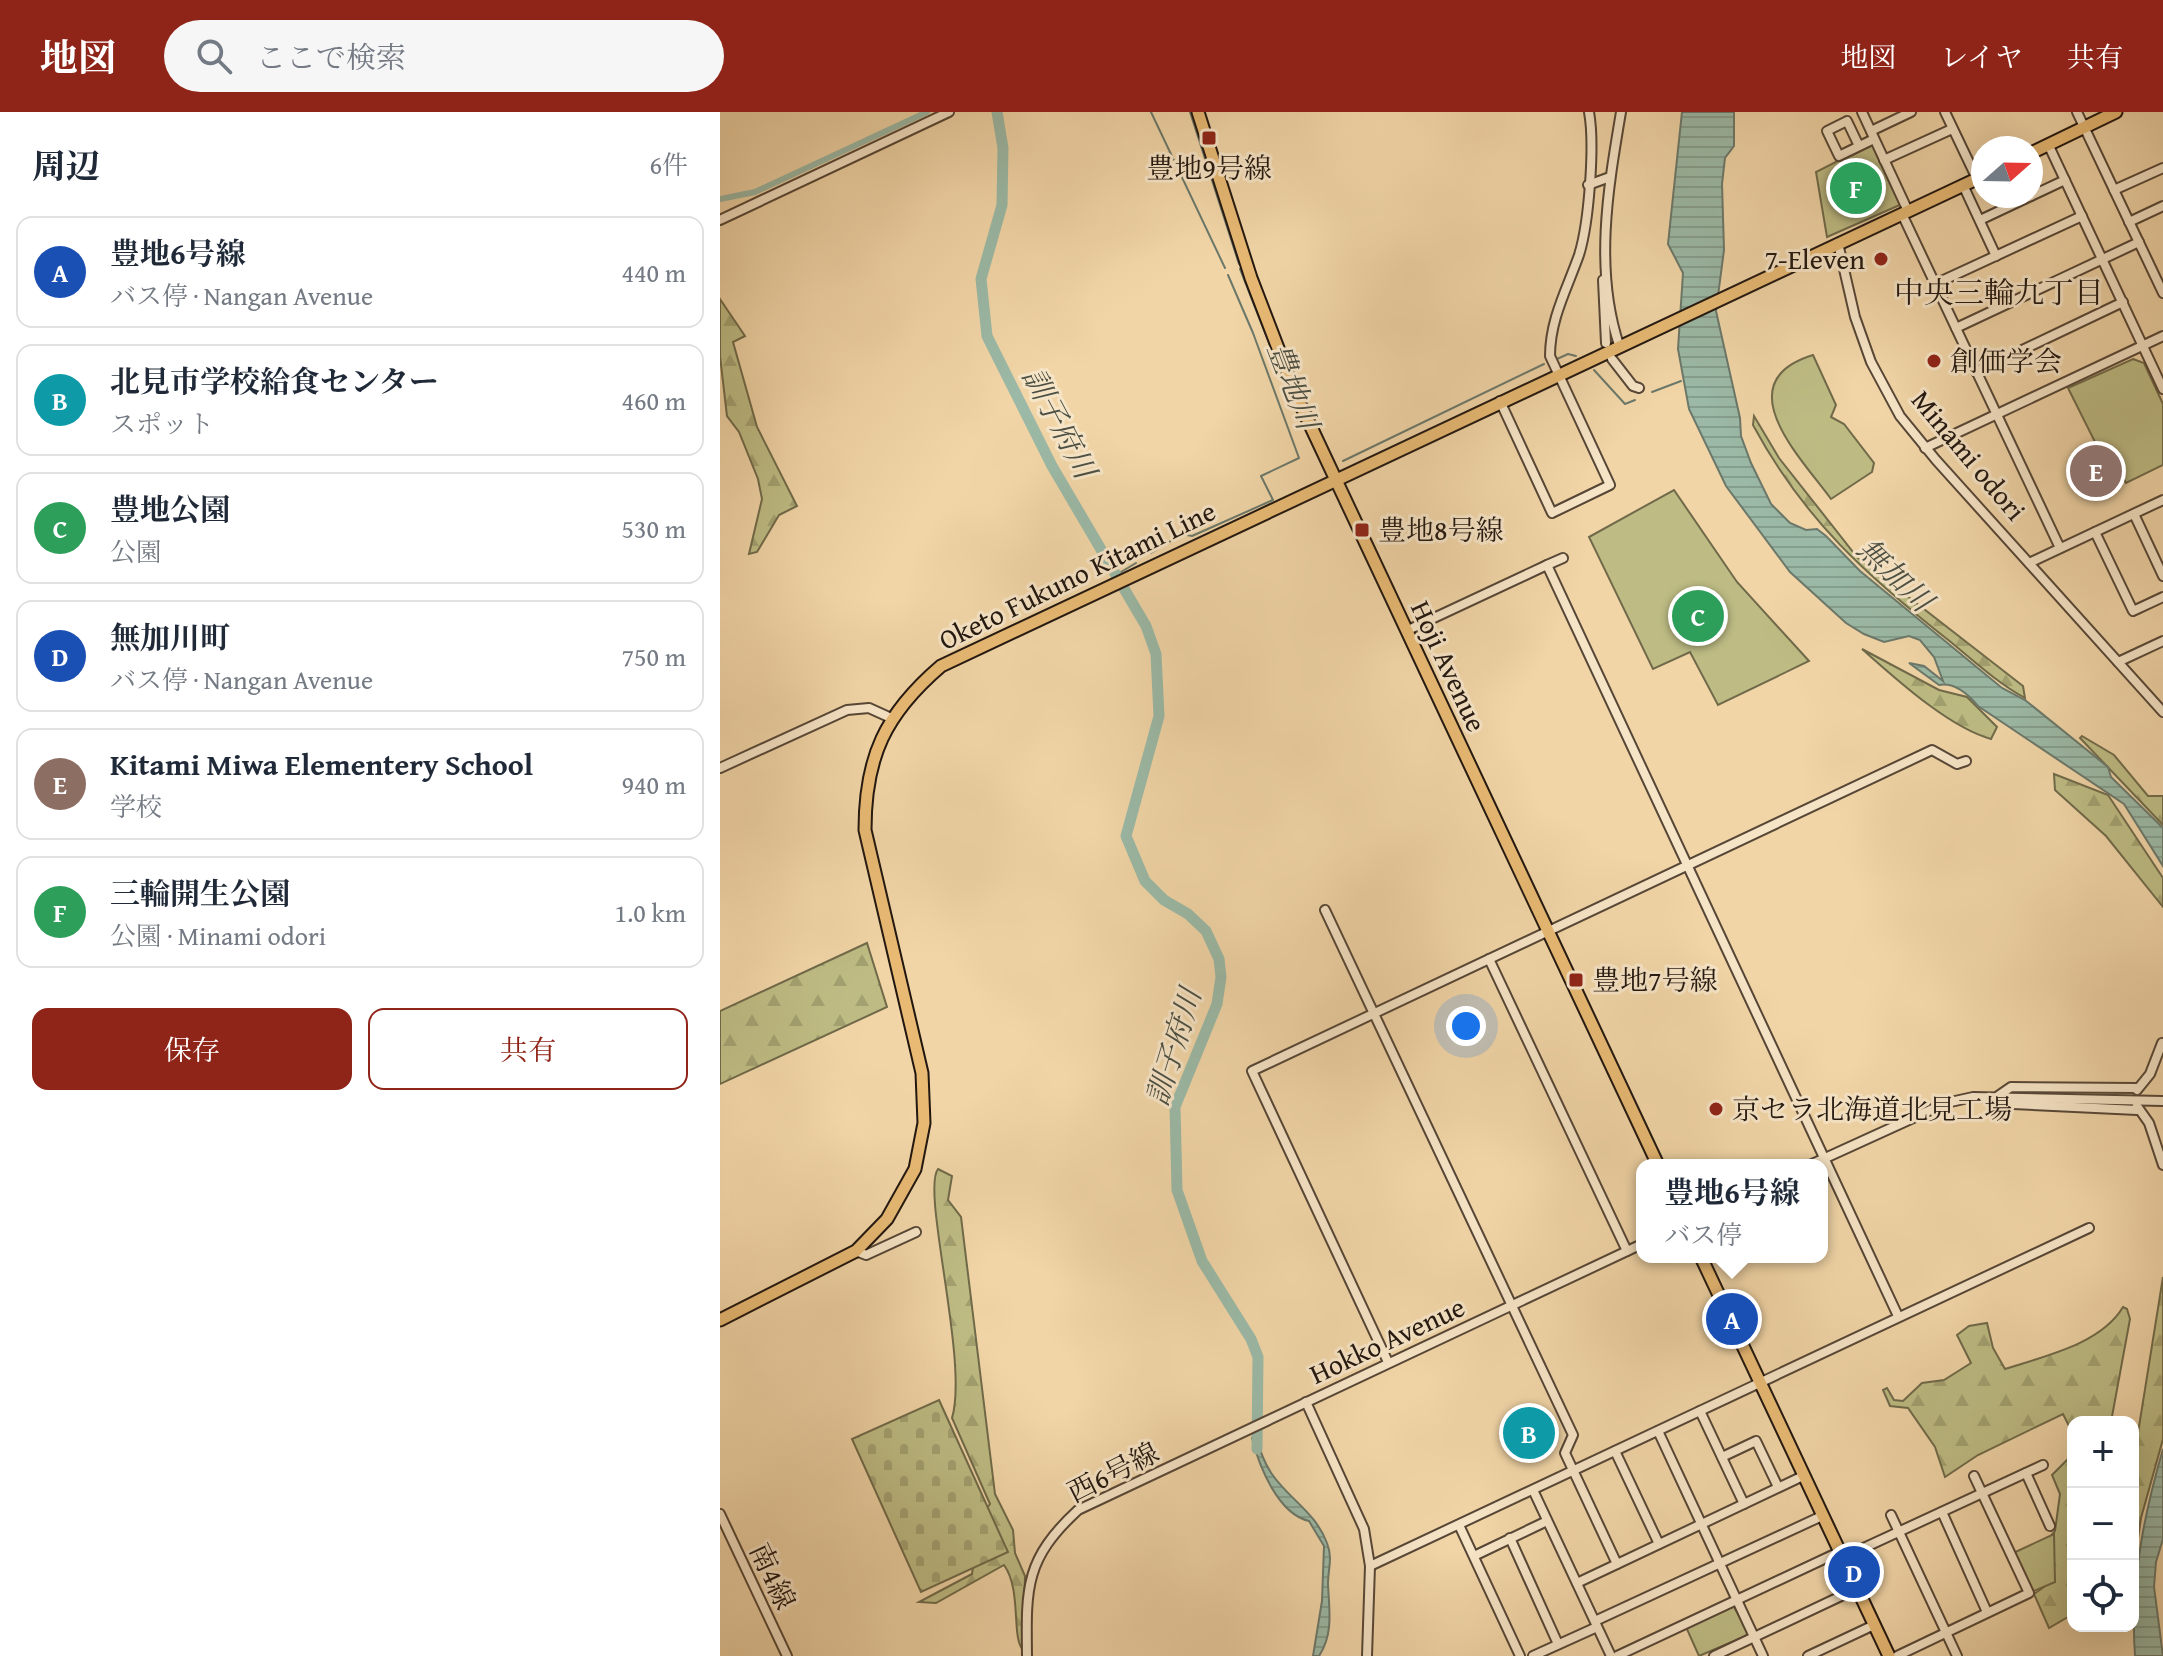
<!DOCTYPE html>
<html lang="ja">
<meta charset="utf-8">
<style>
:root{--surface:#fff;--page:#f6f6f7;--text:#1f2937;--muted:#747a83;--line:#e0e1e3;--accent:#8f2418}
body{margin:0;font-family:"Gentium Book Plus","Noto Serif JP",serif;background:var(--page);color:var(--text)}
.controls{position:absolute;right:24px;bottom:24px;display:grid;overflow:hidden;border-radius:16px;box-shadow:0 8px 32px #0002}
.controls button{width:72px;height:72px;display:grid;place-items:center;padding:0;border:0;border-bottom:2px solid var(--line);background:var(--surface);color:var(--text);font:40px sans-serif}
.compass{position:absolute;left:1251px;top:24px;width:72px;height:72px;border-radius:50%;background:var(--surface);box-shadow:0 8px 32px #0002;rotate:70deg}
.you{position:absolute;left:746px;top:914px;width:28px;height:28px;margin:-20px;border:6px solid #fff;border-radius:50%;background:#1a73e8;box-shadow:0 0 0 12px #1a73e833}
.badge{display:grid;place-items:center;width:52px;height:52px;border-radius:50%;background:var(--accent);color:#fff;font-size:26px;font-weight:700}
.pin{position:absolute;translate:-50% -50%;border:4px solid #fff;box-shadow:0 2px 8px #0006}
.popup{position:absolute;left:916px;top:1047px;width:192px;height:104px;box-sizing:border-box;display:grid;place-content:center;border-radius:16px;background:var(--surface);filter:drop-shadow(0 2px 6px #0005);font-size:26px;white-space:nowrap;color:var(--muted)}
.popup b{font-size:30px;color:var(--text)}
.popup::after{content:'';position:absolute;left:50%;top:100%;margin-left:-16px;border:16px solid transparent;border-top-color:var(--surface)}
.list{margin:0;padding:0;list-style:none}
h2{display:flex;justify-content:space-between;align-items:center;height:104px;margin:0;padding:0 32px;font-size:34px}
h2 small{font-size:26px;font-weight:400;color:var(--muted)}
.list li{display:grid;grid-template-columns:52px 1fr auto;gap:24px;align-items:center;box-sizing:border-box;height:112px;margin:0 16px 16px;padding:0 16px;border:2px solid var(--line);border-radius:16px}
.list b{display:block;font-size:30px;white-space:nowrap}
.list p{margin:0;font-size:26px;white-space:nowrap;color:var(--muted)}
.list em{font-size:26px;font-style:normal;color:var(--muted)}
.actions{display:flex;gap:16px;padding:24px 32px}
.actions a{flex:1;padding:18px 0;border:2px solid var(--accent);border-radius:16px;text-align:center;font-size:28px;color:var(--accent)}
.actions .main{background:var(--accent);color:#fff}
.icon{flex:none;width:44px;height:44px;fill:none;stroke:currentColor;stroke-width:2;stroke-linecap:round;stroke-linejoin:round}
.map{position:relative;flex:none;width:1443px;height:1544px;overflow:hidden}
header{display:flex;align-items:center;gap:48px;box-sizing:border-box;height:112px;padding:0 40px;background:var(--accent);color:#fff}
header strong{font-size:38px}
nav{display:flex;gap:44px;margin-inline-start:auto;font-size:28px}
.search{width:560px;height:72px;background:var(--page);display:flex;align-items:center;gap:20px;box-sizing:border-box;padding:0 28px;border-radius:44px;color:var(--muted);font-size:30px}
main{display:flex}
aside{flex:1;background:var(--surface)}
.map>svg:first-child{display:block}
.forest{fill:url(#forest-firs);stroke:#706a4a;stroke-width:2}
.cemetery{fill:url(#cemetery-stones);stroke:#706a4a;stroke-width:2}
.park{fill:#bebc84;stroke:#706a4a;stroke-width:2}
.water{fill:url(#water-rules);stroke:#6b786a;stroke-width:2}
.lines{fill:none;stroke-linecap:round;stroke-linejoin:round}
.stream{stroke:#6b786a;stroke-width:2}
.canal{stroke:#9bb9a6;stroke-width:6}
.river{stroke:#9bb9a6;stroke-width:11}
.minor-casing{stroke:#564636;stroke-width:12}
.major-casing{stroke:#221710;stroke-width:15}
.minor{stroke:#f6e4c6;stroke-width:8}
.major{stroke:#e8ba74;stroke-width:11}
.poi-dot{fill:#8f2418;stroke:#f6e4c6;stroke-width:3}
.labels{text-anchor:middle;stroke-width:6;stroke-linejoin:round;paint-order:stroke}
.poi-label{font-size:28px;fill:#221710;stroke:#f6e4c6;text-anchor:start}
.street-label{font-size:28px;fill:#221710;stroke:#f6e4c6}
.neighbourhood-label{font-size:30px;fill:#221710;stroke:#f6e4c6}
.water-label{font-size:30px;font-style:italic;fill:#4c5044;stroke:#f6e4c6}
</style>
<header>
<strong>地図</strong>
<div class="search"><svg class="icon" aria-label="search" viewBox="0 0 24 24"><circle cx="10" cy="10" r="6"/><path d="M15 15l6 6"/></svg>ここで検索</div>
<nav><a>地図</a><a>レイヤ</a><a>共有</a></nav>
</header>
<main>
<aside>
<h2>周辺<small>6件</small></h2>
<ul class="list">
<li><span class="badge" style="background:#1a4fb4">A</span><div><b>豊地6号線</b><p>バス停 · Nangan Avenue</p></div><em>440 m</em></li>
<li><span class="badge" style="background:#0f9aa8">B</span><div><b>北見市学校給食センター</b><p>スポット</p></div><em>460 m</em></li>
<li><span class="badge" style="background:#2e9e5b">C</span><div><b>豊地公園</b><p>公園</p></div><em>530 m</em></li>
<li><span class="badge" style="background:#1a4fb4">D</span><div><b>無加川町</b><p>バス停 · Nangan Avenue</p></div><em>750 m</em></li>
<li><span class="badge" style="background:#8d6e63">E</span><div><b>Kitami Miwa Elementery School</b><p>学校</p></div><em>940 m</em></li>
<li><span class="badge" style="background:#2e9e5b">F</span><div><b>三輪開生公園</b><p>公園 · Minami odori</p></div><em>1.0 km</em></li>
</ul>
<div class="actions"><a class="main">保存</a><a>共有</a></div>
</aside>
<div class="map">
<svg width="1443" height="1544" viewBox="0 0 1443 1544">
<defs>
<pattern id="forest-firs" width="22" height="20" patternUnits="userSpaceOnUse" patternTransform="scale(2)"><rect width="22" height="20" fill="#bebc84"/><path d="M5 1l3.5 6h-7zM16 11l3.5 6h-7z" fill="#a3a171"/></pattern>
<pattern id="cemetery-stones" width="16" height="16" patternUnits="userSpaceOnUse" patternTransform="scale(2)"><rect width="16" height="16" fill="#bebc84"/><path d="M2 7V4a2 2 0 0 1 4 0v3zM10 15v-3a2 2 0 0 1 4 0v3z" fill="#a3a171"/></pattern>
<pattern id="water-rules" width="6" height="5" patternUnits="userSpaceOnUse" patternTransform="scale(2)"><rect width="6" height="5" fill="#9bb9a6"/><path d="M0 2.5h6" fill="none" stroke="#859e8e"/></pattern>
</defs>
<rect width="100%" height="100%" fill="#f1d5a7"/>
<filter id="stains"><feTurbulence type="fractalNoise" baseFrequency=".0025" numOctaves="4"/><feColorMatrix values="0 0 0 0 .2 0 0 0 0 .09 0 0 0 0 .02 0 0 0 .5 -.17"/></filter>
<radialGradient id="worn" r=".72"><stop offset=".6" stop-color="#630" stop-opacity="0"/><stop offset="1" stop-color="#630" stop-opacity=".3"/></radialGradient>
<g class="forest">
<polygon points="0,187 25,224 13,230 37,315 77,394 59,403 37,440 29,442 42,387 38,367 19,320 7,304 0,244"/>
<path d="M 1034,304 L 1059,346 L 1137,445 L 1303,574 L 1305,586 C 1278,571 1256,551 1232,531 C 1148,465 1084,408 1033,313 Z"/>
<path d="M 1142,537 L 1219,578 L 1247,585 L 1277,615 L 1271,627 C 1228,615 1175,566 1142,537 Z"/>
<polygon points="1362,624 1394,643 1428,684 1443,684 1443,713 1360,626"/>
<polygon points="1334,662 1388,683 1443,766 1443,795 1386,724 1335,678"/>
<polygon points="147,831 167,895 0,972 0,899"/>
<path d="M 218,1057 L 232,1064 L 228,1088 L 241,1105 L 275,1382 L 293,1418 L 295,1441 L 305,1464 L 303,1538 C 291,1525 302,1478 284,1453 L 216,1491 L 199,1490 L 252,1462 L 260,1406 L 270,1392 L 232,1306 C 249,1250 201,1079 218,1057 Z"/>
<polygon points="1443,1165 1443,1327 1421,1406 1413,1460 1413,1352"/>
<path d="M 1403,1195 L 1407,1197 L 1410,1207 L 1391,1310 L 1353,1310 L 1353,1322 L 1343,1302 L 1258,1343 L 1225,1365 L 1215,1335 L 1188,1296 L 1170,1294 L 1163,1278 L 1167,1276 L 1174,1288 L 1183,1289 L 1202,1271 L 1224,1268 L 1251,1251 L 1237,1223 L 1249,1214 L 1267,1211 L 1273,1236 L 1285,1257 C 1325,1244 1381,1232 1403,1195 Z"/>
<polygon points="1353,1342 1353,1502 1329,1516 1314,1482 1324,1475 1319,1463 1324,1432 1335,1419 1340,1382 1332,1363"/>
</g>
<polygon class="cemetery" points="219,1288 288,1440 201,1480 132,1327"/>
<g class="park">
<polygon points="1153,31 1182,92 1107,125 1096,60"/>
<path d="M 1093,243 L 1116,293 L 1111,305 L 1124,312 L 1154,351 L 1152,360 L 1111,387 C 1081,346 1005,270 1093,243 Z"/>
<polygon points="1413,247 1424,251 1443,292 1443,353 1406,371 1401,362 1388,356 1348,276"/>
<polygon points="954,378 1017,470 1089,549 998,593 970,540 933,557 869,425"/>
<polygon points="1334,1422 1335,1470 1309,1481 1291,1442"/>
<polygon points="1013,1493 1028,1520 1026,1524 979,1544 966,1515"/>
</g>
<g class="water">
<path d="M 962,0 L 1014,0 L 1014,34 L 1005,46 L 1002,72 L 1004,138 L 996,199 L 1020,306 L 1021,324 L 1031,351 L 1051,392 L 1070,411 L 1086,418 L 1097,417 L 1106,424 L 1140,459 L 1282,576 L 1305,588 L 1388,655 L 1391,665 L 1443,716 L 1443,754 L 1404,692 L 1258,594 C 1248,582 1235,570 1219,573 L 1189,551 L 1204,554 L 1223,569 L 1214,545 L 1200,528 L 1189,524 L 1164,530 L 1144,522 L 1126,511 L 1070,460 L 1006,374 L 969,297 L 958,237 L 963,161 L 948,132 Z"/>
<path d="M 537,1324 C 546,1380 591,1388 607,1431 C 613,1446 608,1457 608,1472 C 609,1497 614,1521 599,1544 L 593,1544 L 602,1489 L 604,1434 L 589,1409 C 558,1402 539,1354 532,1326 Z"/>
<path d="M 1443,1337 L 1443,1427 L 1436,1450 L 1434,1475 L 1443,1544 L 1415,1544 C 1410,1473 1423,1406 1443,1337 Z"/>
</g>
<g class="lines">
<g class="stream">
<polyline points="431,0 505,156"/>
<polyline points="470,0 519,152"/>
<polyline points="520,157 565,272 605,357"/>
<polyline points="837,247 848,242 856,244"/>
<polyline points="874,258 905,292 915,288"/>
<polyline points="932,280 961,269"/>
<polyline points="623,349 824,252"/>
<polyline points="431,441 462,422 472,424 553,388 541,364 579,346 533,221 508,163"/>
<polyline points="396,463 416,451"/>
</g>
<polyline class="canal" points="0,87 35,80 207,0"/>
<polyline class="river" points="277,0 283,36 282,93 261,167 267,224 332,354 426,514 436,542 439,604 406,724 425,769 444,788 468,802 486,819 499,847 501,865 497,892 455,995 457,1078 482,1149 531,1227 538,1245 537,1337"/>
<defs>
<g id="minor">
<polyline points="1142,0 1188,99"/>
<polyline points="1225,0 1257,67"/>
<polyline points="1357,0 1443,181"/>
<polyline points="1151,19 1191,0"/>
<polyline points="1328,32 1443,277"/>
<polyline points="1139,34 1127,9 1107,19 1119,44 1154,27"/>
<polyline points="1164,48 1232,17"/>
<polyline points="868,73 890,65"/>
<polyline points="1243,73 1276,144"/>
<polyline points="1394,78 1443,56"/>
<polyline points="1311,84 1345,68"/>
<polyline points="1182,102 1340,436"/>
<polyline points="0,108 229,0"/>
<polyline points="1260,108 1311,84"/>
<polyline points="1409,110 1443,94"/>
<polyline points="1118,131 1135,205 1151,250 1180,304 1216,348 1443,600"/>
<polyline points="883,168 886,231"/>
<polyline points="1215,172 1362,104"/>
<polyline points="1236,216 1419,130"/>
<path d="M 899,233 C 874,157 888,77 901,0"/>
<polyline points="892,247 913,274 919,276"/>
<polyline points="1256,260 1403,190"/>
<path d="M 780,289 L 832,401 L 890,373 L 830,244 C 830,207 847,177 859,143 C 869,111 875,33 869,0"/>
<polyline points="1205,336 1443,224"/>
<polyline points="1414,402 1443,464"/>
<polyline points="1375,420 1413,499 1443,485"/>
<polyline points="1309,451 1443,388"/>
<polyline points="827,453 843,446"/>
<polyline points="686,519 827,453 1178,1204"/>
<polyline points="1398,550 1443,529"/>
<polyline points="0,656 127,598 149,596 171,606"/>
<polyline points="605,798 853,1323 845,1341 897,1452"/>
<polyline points="769,847 907,1139"/>
<polyline points="1417,978 1430,962 1442,931"/>
<polyline points="1278,984 1291,975 1417,976"/>
<polyline points="1282,987 1293,992 1417,998"/>
<polyline points="1417,994 1429,1011 1443,1053"/>
<polyline points="1090,1053 1226,991 1253,985 1443,989"/>
<polyline points="136,1139 146,1143 196,1120"/>
<polyline points="668,1250 532,959 1212,638 1237,652 1246,649"/>
<polyline points="586,1290 644,1417 650,1454 647,1544"/>
<polyline points="980,1299 1024,1392"/>
<polyline points="938,1319 1043,1544"/>
<polyline points="895,1339 939,1432"/>
<polyline points="1002,1345 1036,1329 1058,1375"/>
<polyline points="1306,1361 1330,1414"/>
<polyline points="813,1378 891,1544"/>
<polyline points="1222,1400 1267,1500"/>
<polyline points="0,1402 67,1544"/>
<polyline points="1171,1403 1237,1544"/>
<polyline points="739,1413 800,1544"/>
<polyline points="790,1426 838,1532"/>
<polyline points="754,1444 827,1409"/>
<polyline points="1122,1446 1323,1353"/>
<polyline points="650,1454 1369,1116"/>
<polyline points="857,1471 1083,1364"/>
<polyline points="875,1509 1102,1404"/>
<path d="M 307,1544 C 306,1475 305,1447 358,1398 L 922,1132"/>
<polyline points="813,1544 877,1515"/>
<polyline points="897,1544 1119,1440"/>
<polyline points="994,1544 1136,1477"/>
<polyline points="1088,1544 1154,1513"/>
<polyline points="1177,1544 1309,1481 1254,1364"/>
</g>
<g id="major">
<polyline points="478,0 531,166 576,283 938,1053"/>
<polyline points="1311,41 1396,0"/>
<polyline points="981,1145 1169,1544"/>
<path d="M 0,1208 L 136,1139 L 167,1107 L 195,1057 L 204,1011 L 202,961 L 145,718 C 145,645 165,602 221,554 L 1263,64"/>
</g>
</defs>
<use href="#minor" class="minor-casing"/>
<use href="#major" class="major-casing"/>
<use href="#minor" class="minor"/>
<use href="#major" class="major"/>
</g>
<g class="poi-dot">
<rect x="481" y="18" width="16" height="16" rx="4"/>
<circle cx="1161" cy="147" r="8"/>
<circle cx="1214" cy="249" r="8"/>
<rect x="634" y="410" width="16" height="16" rx="4"/>
<rect x="848" y="860" width="16" height="16" rx="4"/>
<circle cx="996" cy="997" r="8"/>
</g>
<g class="labels">
<g class="poi-label">
<text x="489" y="66" text-anchor="middle">豊地9号線</text>
<text x="1145" y="157" text-anchor="end">7-Eleven</text>
<text x="1230" y="259">創価学会</text>
<text x="658" y="428">豊地8号線</text>
<text x="872" y="878">豊地7号線</text>
<text x="1012" y="1007">京セラ北海道北見工場</text>
</g>
<g class="street-label">
<text transform="translate(1249 343) rotate(50)" y="10">Minami odori</text>
<text transform="translate(357 463) rotate(-26)" y="10">Oketo Fukuno Kitami Line</text>
<text transform="translate(729 554) rotate(65)" y="10">Hoji Avenue</text>
<text transform="translate(667 1228) rotate(-25)" y="10">Hokko Avenue</text>
<text transform="translate(393 1360) rotate(-27)" y="10">西6号線</text>
<text transform="translate(53 1464) rotate(65)" y="10">南4線</text>
</g>
<g class="neighbourhood-label">
<text x="1279" y="191">中央三輪九丁目</text>
</g>
<g class="water-label">
<text transform="translate(573 274) rotate(69)" y="10">豊地川</text>
<text transform="translate(339 311) rotate(62)" y="10">訓子府川</text>
<text transform="translate(1175 463) rotate(44)" y="10">無加川</text>
<text transform="translate(454 935) rotate(-73)" y="10">訓子府川</text>
</g>
</g>
<rect width="100%" height="100%" filter="url(#stains)"/>
<rect width="100%" height="100%" fill="url(#worn)"/>
</svg>
<div class="controls">
<button>+</button>
<button>−</button>
<button><svg class="icon" aria-label="locate" viewBox="0 0 24 24"><circle cx="12" cy="12" r="6"/><path d="M12 2v4M12 18v4M2 12h4M18 12h4"/></svg></button>
</div>
<svg class="compass" viewBox="-18 -18 36 36"><path d="M0-13l5 13h-10z" fill="#e53935"/><path d="M0 13l5-13h-10z" fill="#747a83"/></svg>
<div class="you"></div>
<div class="pin badge" style="left:1012px;top:1207px;background:#1a4fb4">A</div>
<div class="popup"><b>豊地6号線</b>バス停</div>
<div class="pin badge" style="left:809px;top:1321px;background:#0f9aa8">B</div>
<div class="pin badge" style="left:978px;top:504px;background:#2e9e5b">C</div>
<div class="pin badge" style="left:1134px;top:1460px;background:#1a4fb4">D</div>
<div class="pin badge" style="left:1376px;top:359px;background:#8d6e63">E</div>
<div class="pin badge" style="left:1136px;top:76px;background:#2e9e5b">F</div>
</div>
</main>
